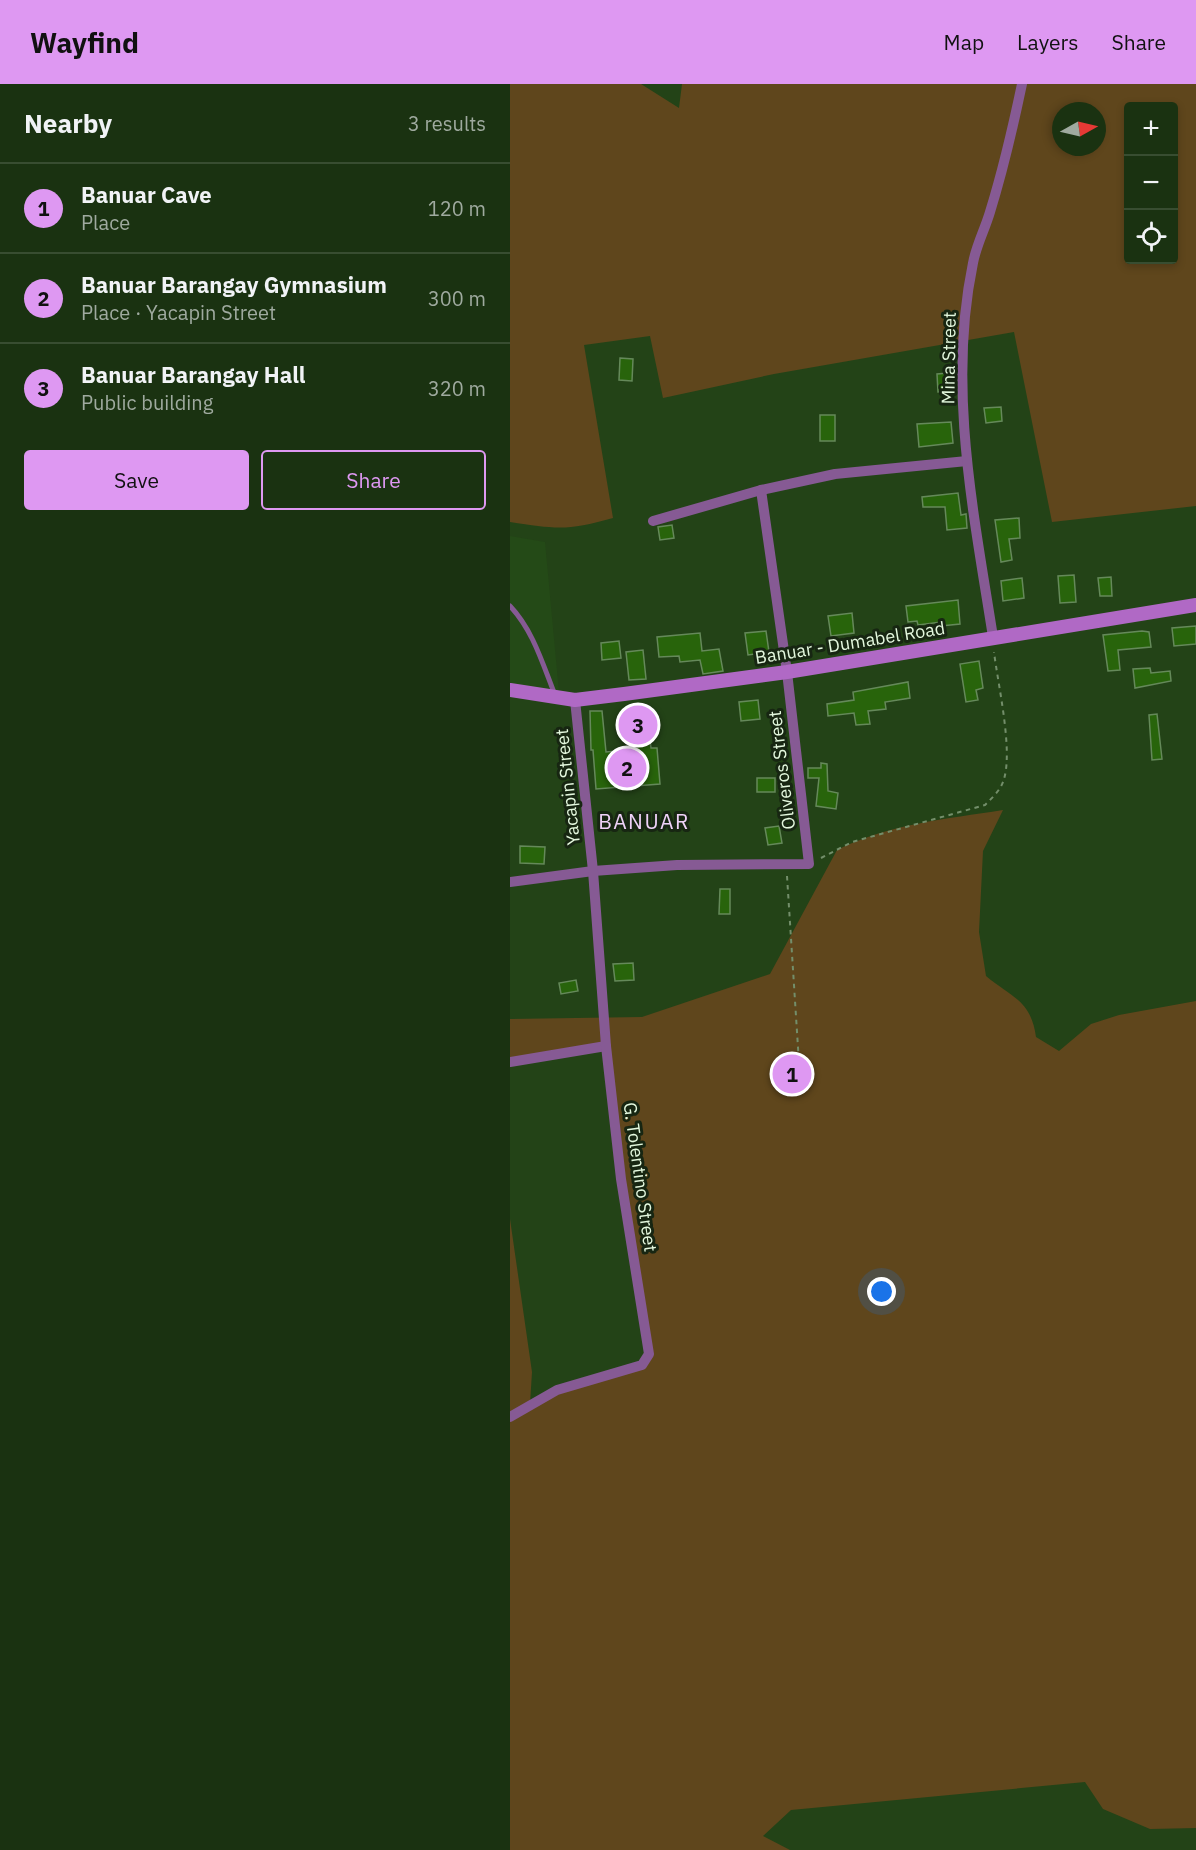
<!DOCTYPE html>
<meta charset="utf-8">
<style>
:root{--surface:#1a3211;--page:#273e1f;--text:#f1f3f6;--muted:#9faa9f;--line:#384d31;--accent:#de98f2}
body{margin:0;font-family:"IBM Plex Sans",sans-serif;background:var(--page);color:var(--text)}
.controls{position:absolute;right:18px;top:18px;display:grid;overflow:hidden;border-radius:6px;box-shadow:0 3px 9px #0003}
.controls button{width:54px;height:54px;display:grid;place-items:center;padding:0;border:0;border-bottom:2px solid var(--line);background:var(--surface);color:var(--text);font:30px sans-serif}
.compass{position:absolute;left:542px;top:18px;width:54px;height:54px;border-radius:50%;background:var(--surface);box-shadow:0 3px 9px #0003;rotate:82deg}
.you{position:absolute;left:372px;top:1208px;width:21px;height:21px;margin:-15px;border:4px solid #fff;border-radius:50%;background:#1a73e8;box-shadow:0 0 0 9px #1a73e833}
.badge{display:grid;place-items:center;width:39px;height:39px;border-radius:50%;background:var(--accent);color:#111;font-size:20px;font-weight:700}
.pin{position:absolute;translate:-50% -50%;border:3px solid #fff;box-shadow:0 2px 6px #0006}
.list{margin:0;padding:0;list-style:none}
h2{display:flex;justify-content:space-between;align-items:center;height:78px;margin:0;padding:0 24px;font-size:26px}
h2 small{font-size:20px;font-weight:400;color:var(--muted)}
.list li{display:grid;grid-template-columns:39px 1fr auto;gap:18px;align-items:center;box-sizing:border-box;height:90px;padding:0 24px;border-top:2px solid var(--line)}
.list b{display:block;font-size:22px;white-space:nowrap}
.list p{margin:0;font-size:20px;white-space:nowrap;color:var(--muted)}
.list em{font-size:20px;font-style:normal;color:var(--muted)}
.actions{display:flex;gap:12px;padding:18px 24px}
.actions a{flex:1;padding:14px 0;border:2px solid var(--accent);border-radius:6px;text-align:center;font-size:21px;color:var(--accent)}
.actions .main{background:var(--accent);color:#111}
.icon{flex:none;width:33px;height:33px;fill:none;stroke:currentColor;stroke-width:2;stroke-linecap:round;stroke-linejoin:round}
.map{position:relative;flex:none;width:686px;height:1766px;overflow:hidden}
header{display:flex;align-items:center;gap:36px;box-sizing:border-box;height:84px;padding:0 30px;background:var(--accent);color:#111}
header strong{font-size:28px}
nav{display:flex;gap:33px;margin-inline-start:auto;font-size:21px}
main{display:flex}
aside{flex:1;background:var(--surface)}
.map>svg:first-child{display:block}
.built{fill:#244a17}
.green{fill:#5f461c;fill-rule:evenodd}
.building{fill:#28640b;stroke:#65895a;stroke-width:1.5}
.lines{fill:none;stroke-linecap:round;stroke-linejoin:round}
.path{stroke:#738e6a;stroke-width:2;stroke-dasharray:4.5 4.5;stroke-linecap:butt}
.lane{stroke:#865a94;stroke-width:5}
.street{stroke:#865a94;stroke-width:10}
.secondary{stroke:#b069c5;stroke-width:14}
.labels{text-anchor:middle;stroke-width:6;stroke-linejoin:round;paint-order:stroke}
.street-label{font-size:18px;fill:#e4f8de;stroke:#172612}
.quarter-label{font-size:21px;letter-spacing:1.5px;fill:#efd2f8;stroke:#172612}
</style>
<header>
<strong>Wayfind</strong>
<nav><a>Map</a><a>Layers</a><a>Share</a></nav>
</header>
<main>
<aside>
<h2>Nearby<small>3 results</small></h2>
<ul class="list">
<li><span class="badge">1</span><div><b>Banuar Cave</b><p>Place</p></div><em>120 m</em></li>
<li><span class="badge">2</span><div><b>Banuar Barangay Gymnasium</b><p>Place · Yacapin Street</p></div><em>300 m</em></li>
<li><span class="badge">3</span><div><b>Banuar Barangay Hall</b><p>Public building</p></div><em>320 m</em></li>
</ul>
<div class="actions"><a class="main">Save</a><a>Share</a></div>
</aside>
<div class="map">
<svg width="686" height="1766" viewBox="0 0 686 1766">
<rect width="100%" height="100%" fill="#234317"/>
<polygon class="built" points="0,452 35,458 50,619 0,609"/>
<g class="green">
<path d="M 0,0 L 131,0 L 169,24 L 172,0 L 686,0 L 686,422 L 542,438 L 504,248 L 264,290 L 153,314 L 140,252 L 74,261 L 103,434 C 58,447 46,445 0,438 ZM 618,22 L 664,22 L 664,176 L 618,176 ZM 551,27 L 587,27 L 587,63 L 551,63 Z"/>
<path d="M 493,726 L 473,767 L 469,848 L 476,892 C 501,913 521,916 526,953 L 549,967 L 581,940 L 609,931 L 686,917 L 686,1744 L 640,1745 L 593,1725 L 575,1698 L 281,1726 L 253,1752 L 280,1766 L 0,1766 L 0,1135 L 22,1288 L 20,1320 L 137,1276 L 96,963 L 0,978 L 0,935 L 132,933 L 260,890 L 327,766 C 379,740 436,735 493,726 Z"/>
</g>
<g class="building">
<polygon points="110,274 123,275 122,297 109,296"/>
<polygon points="438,289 440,307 428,308 427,290"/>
<polygon points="491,323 492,337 476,339 474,324"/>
<rect x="310" y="331" width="15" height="26"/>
<polygon points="441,338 443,359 409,363 407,340"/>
<polygon points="448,409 451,431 456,430 457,444 437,446 435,423 413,423 412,413"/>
<polygon points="509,434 510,454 499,455 502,476 491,478 485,436"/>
<polygon points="162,441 164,454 150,456 148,443"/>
<polygon points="564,491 566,518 550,519 548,492"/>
<polygon points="601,493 602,512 590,512 588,494"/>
<polygon points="512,494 514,514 493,517 491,497"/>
<polygon points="448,516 450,540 431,542 431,538 408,541 407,537 398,538 396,522"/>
<polygon points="342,529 344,549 321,552 318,532"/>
<polygon points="686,542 686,560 664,562 662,544"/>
<polygon points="256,547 259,568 238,571 235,549"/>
<polygon points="632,547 639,548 641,563 608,566 610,586 598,587 593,551"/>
<polygon points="190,549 192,567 209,565 213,587 193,590 190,576 170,578 169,572 149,573 147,553"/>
<polygon points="109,557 111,574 92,576 91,559"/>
<polygon points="133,566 136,595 119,596 116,568"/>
<polygon points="469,577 473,604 466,606 468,616 456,618 450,580"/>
<polygon points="640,584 641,589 660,587 661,597 625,604 623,585"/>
<polygon points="398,598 400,614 375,618 376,625 358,627 360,640 346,641 344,629 318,632 317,620 344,616 343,608"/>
<polygon points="248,616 250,635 231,637 229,618"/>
<polygon points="80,627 92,627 96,668 119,666 116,631 137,630 141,664 147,664 150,700 86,705 83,666 81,666"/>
<polygon points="647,630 652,675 642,676 639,631"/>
<polygon points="311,679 317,680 318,707 328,709 326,725 306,722 309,694 298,694 298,684 311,684"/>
<rect x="247" y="694" width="18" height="14"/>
<polygon points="269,742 272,759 258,761 255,744"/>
<polygon points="10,762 35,763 34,780 10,779"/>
<polygon points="210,805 220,805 220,830 209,830"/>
<polygon points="123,879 124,896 105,897 103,880"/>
<polygon points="66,896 68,907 51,910 49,899"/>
</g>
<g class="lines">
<g class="path">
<path d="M 311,774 L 342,758 L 475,721 C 482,714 491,706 494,695 C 503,665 488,601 484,568"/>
<polyline points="277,792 289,979"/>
</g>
<path class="lane" d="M 0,522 C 23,546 33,581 45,611"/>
<g class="street">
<polyline points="143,437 251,406 325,390 457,377"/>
<path d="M 483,553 C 464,431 437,303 463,179 C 466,162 475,145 480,128 C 493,86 503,43 512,0"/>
<polyline points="0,798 83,787 167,781 299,780 277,588 251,406"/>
<polyline points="0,978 96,962"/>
<polyline points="0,1333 47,1306 132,1281 139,1270 111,1095 96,962 83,787 65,616"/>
</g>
<polyline class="secondary" points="0,606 65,616 114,610 277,588 686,521"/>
</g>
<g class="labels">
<g class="street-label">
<text transform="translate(439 274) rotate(-89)" y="6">Mina Street</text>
<text transform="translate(340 559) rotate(-9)" y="6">Banuar - Dumabel Road</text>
<text transform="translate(272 686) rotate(-97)" y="6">Oliveros Street</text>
<text transform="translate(58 703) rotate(-96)" y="6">Yacapin Street</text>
<text transform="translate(130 1093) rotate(82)" y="6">G. Tolentino Street</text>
</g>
<g class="quarter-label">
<text x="134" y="745">BANUAR</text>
</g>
</g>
</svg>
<div class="controls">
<button>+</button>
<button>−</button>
<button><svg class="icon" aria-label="locate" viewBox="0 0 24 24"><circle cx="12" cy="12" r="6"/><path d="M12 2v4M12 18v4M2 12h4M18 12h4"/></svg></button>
</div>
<svg class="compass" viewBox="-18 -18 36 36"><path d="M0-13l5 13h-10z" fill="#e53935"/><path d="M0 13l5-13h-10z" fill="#9faa9f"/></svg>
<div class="you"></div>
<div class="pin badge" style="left:282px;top:990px">1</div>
<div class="pin badge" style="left:117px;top:684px">2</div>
<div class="pin badge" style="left:128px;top:641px">3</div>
</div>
</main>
